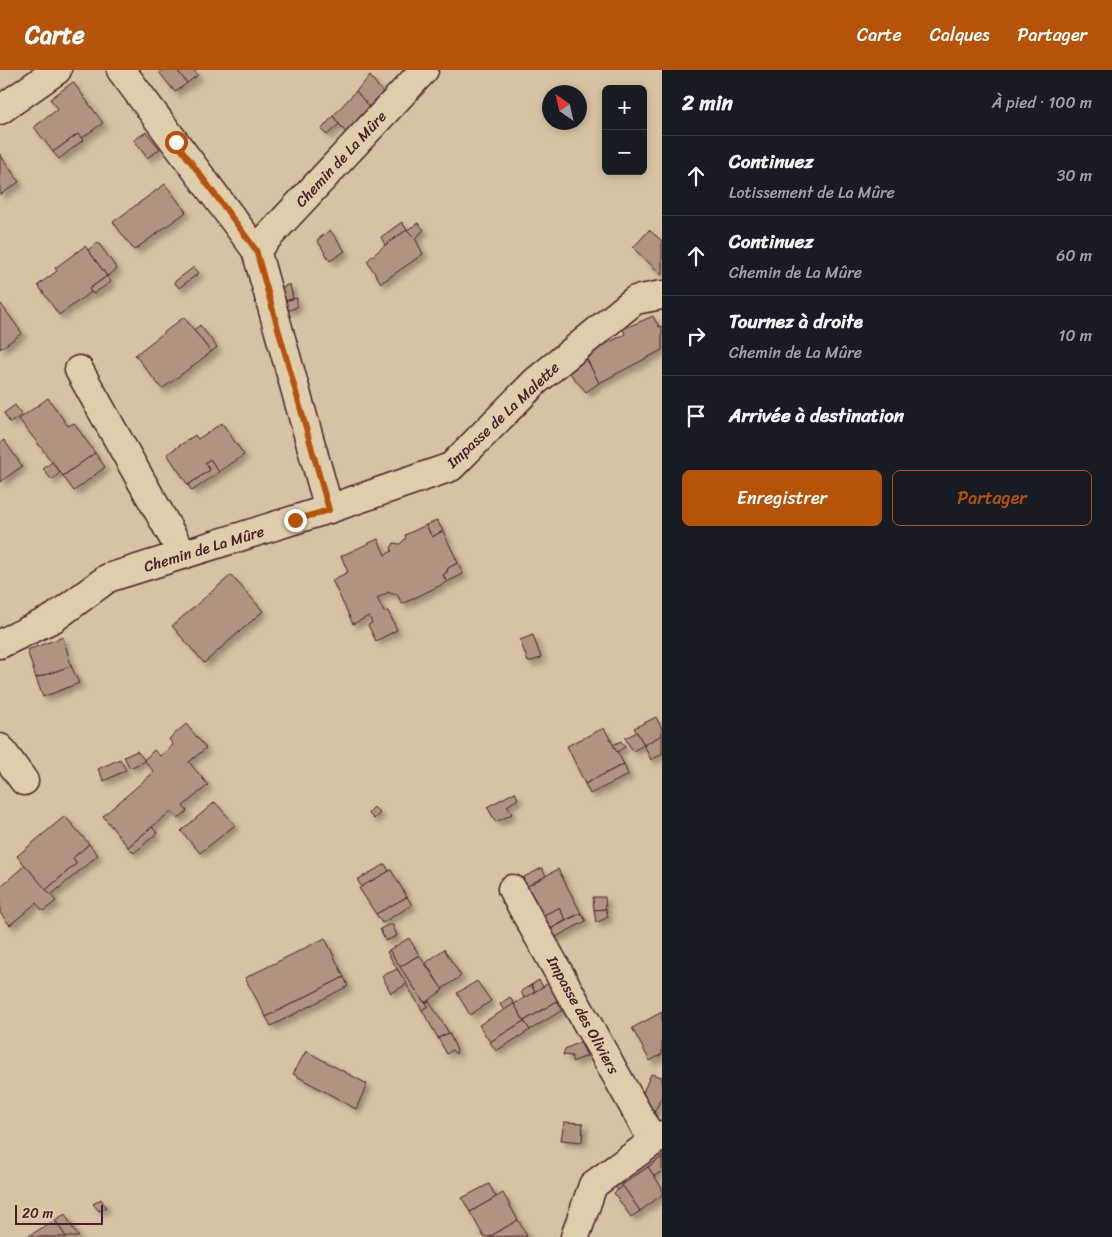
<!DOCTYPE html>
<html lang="fr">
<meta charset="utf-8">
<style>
:root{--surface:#171b24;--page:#20242c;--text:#f1f3f6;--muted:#9ea1a6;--line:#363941;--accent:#b45309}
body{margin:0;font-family:Sriracha,sans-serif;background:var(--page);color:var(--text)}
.controls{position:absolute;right:15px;top:15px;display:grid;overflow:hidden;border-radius:8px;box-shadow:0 2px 8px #0003}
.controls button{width:45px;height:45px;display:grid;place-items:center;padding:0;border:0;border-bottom:1px solid var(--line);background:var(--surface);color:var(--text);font:25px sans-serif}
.compass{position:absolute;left:542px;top:15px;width:45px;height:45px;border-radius:50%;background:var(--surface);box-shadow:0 2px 8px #0003;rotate:326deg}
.scale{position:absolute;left:15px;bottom:12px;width:88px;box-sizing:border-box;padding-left:5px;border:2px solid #4a1f2b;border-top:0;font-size:14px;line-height:18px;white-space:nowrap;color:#4a1f2b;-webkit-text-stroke:4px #e0cdab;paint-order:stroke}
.stop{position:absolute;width:15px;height:15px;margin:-11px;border:4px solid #b45309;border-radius:50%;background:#fff}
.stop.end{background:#b45309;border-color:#fff;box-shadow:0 1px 5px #0008}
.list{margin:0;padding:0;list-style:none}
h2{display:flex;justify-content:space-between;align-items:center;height:65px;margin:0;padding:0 20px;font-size:21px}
h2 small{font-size:16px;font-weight:400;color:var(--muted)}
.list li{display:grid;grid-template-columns:32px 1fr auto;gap:15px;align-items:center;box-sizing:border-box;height:80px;padding:0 20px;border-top:1px solid var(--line)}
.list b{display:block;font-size:19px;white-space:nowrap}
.list p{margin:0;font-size:16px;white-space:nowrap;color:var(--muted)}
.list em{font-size:16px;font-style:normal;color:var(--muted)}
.actions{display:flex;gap:10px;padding:15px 20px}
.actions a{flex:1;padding:11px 0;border:1px solid var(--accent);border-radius:8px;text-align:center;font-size:18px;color:var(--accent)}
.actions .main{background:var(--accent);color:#fff}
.icon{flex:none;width:28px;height:28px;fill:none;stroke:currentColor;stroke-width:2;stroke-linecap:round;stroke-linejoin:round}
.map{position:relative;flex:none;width:662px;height:1167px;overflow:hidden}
header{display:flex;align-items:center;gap:30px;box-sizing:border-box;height:70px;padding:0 25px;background:var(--accent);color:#fff}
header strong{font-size:24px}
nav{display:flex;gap:28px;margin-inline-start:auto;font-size:18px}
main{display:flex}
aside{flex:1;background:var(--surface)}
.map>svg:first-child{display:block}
.building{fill:#b09481;stroke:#4a1f2b;filter:url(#shadow)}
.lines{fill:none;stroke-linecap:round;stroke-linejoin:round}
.minor-casing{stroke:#4a1f2b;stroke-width:31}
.minor{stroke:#e0cdab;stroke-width:28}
.route{stroke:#b45309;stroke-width:6}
.labels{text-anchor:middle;stroke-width:4.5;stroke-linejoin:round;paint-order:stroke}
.street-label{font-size:15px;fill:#4a1f2b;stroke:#e0cdab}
</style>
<header>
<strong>Carte</strong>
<nav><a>Carte</a><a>Calques</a><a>Partager</a></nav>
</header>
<main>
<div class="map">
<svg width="662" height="1167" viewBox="0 0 662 1167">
<defs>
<filter id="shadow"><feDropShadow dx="4.5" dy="4.5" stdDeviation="2.5" flood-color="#0004"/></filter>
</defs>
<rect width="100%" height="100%" fill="#d7c2a3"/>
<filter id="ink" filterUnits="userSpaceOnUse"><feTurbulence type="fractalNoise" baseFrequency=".02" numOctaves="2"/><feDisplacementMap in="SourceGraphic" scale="10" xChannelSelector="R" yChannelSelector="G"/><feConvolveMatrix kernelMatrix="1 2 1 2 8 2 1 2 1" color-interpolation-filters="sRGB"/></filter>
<g filter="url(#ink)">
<g class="building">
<polygon points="162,0 177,0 187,13 175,22 159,2"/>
<polygon points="177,0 194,0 198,5 187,13"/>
<polygon points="370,6 384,24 371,39 356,21"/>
<polygon points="73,12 103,53 82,68 78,64 53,82 34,57 58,39 50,29"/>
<polygon points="356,21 371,39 347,64 333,46"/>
<polygon points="333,46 339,54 327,65 321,60"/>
<polygon points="146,62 160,79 147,88 134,70"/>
<polygon points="78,64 83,70 59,89 53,82"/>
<polygon points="0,84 19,112 0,125"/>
<polygon points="165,114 186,142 134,180 113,152"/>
<polygon points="402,152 407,160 385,175 381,167"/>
<polygon points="418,153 424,160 415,168 407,160"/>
<polygon points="330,160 345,181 330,191 317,170"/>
<polygon points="407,160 415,168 423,184 381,213 367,191 385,175"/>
<polygon points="649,160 662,171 662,205 633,178"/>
<polygon points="98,172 117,199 107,206 88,180"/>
<polygon points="85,176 107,206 89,219 91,222 59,245 38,215 57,201 55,198"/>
<polygon points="194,197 199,203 179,218 174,212"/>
<polygon points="107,206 111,212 93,224 89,219"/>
<polygon points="290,214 293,229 284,231 280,218"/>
<polygon points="297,228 297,237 287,241 284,231"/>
<polygon points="1,234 22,263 0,279 0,235"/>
<polygon points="653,246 659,257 662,256 662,280 599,313 584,284 598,272 600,277 625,264 623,259"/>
<polygon points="184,247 211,282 162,319 135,285"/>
<polygon points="200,255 217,277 211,282 194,260"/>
<polygon points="584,284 599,313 586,322 567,300"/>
<polygon points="48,328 68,356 74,353 95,383 63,406 19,349"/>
<polygon points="15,335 22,345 10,353 4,343"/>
<polygon points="222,353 244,385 219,402 210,389 205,393 210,400 188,415 167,384 195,365 198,369"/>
<polygon points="4,370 22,396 0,412 0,373"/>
<polygon points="95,383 105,397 74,421 63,406"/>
<polygon points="210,389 219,402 192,421 188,415 210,400 205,393"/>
<polygon points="52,392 60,402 52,410 43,399"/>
<polygon points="437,450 443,461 432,467 426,455"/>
<polygon points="426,455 432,467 443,461 458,493 448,498 447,502 443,505 447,512 402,534 397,524 392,524 389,522 377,528 384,542 388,541 397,560 376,571 368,555 372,553 369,546 353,554 332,510 348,502 341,486 378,469 385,485 392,481 391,478 394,473 400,474 406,468 405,465"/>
<polygon points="458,493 463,504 447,512 443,505 447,502 448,498"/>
<polygon points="231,505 263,541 204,593 172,556"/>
<polygon points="533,565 541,588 528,592 520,570"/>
<polygon points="63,567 71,596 36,608 27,580"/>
<polygon points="71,596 79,613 43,627 36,608"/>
<polygon points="656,647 662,659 662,665 644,675 634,658"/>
<polygon points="186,654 206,678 189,692 208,715 183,736 187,741 178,749 171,741 128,777 103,746 154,702 144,690 154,680 160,686 173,675 169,669"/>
<polygon points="604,658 624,694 585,714 567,676"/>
<polygon points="637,662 644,675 633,681 625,668"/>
<polygon points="662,665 662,684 651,690 644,675"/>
<polygon points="621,671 625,677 617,682 613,675"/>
<polygon points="137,681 145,691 130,698 124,687"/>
<polygon points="120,689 126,700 104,711 98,699"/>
<polygon points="624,694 628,705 590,724 585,714"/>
<polygon points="515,722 518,729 507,736 512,744 496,752 487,737"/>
<polygon points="215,732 235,755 200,783 181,761"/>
<polygon points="374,737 380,743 374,749 368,743"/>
<polygon points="65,746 89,774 73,788 77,793 46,820 17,786"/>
<polygon points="152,757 157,763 134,783 128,777"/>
<polygon points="89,774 98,785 51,825 46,820 77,793 73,788"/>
<polygon points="385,794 389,801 362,817 357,810"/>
<polygon points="25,795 56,831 43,841 36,833 10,855 0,843 0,817"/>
<polygon points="542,798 546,806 524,818 518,810"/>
<polygon points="558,799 581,843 566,850 559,838 539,847 524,818"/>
<polygon points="391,800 407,827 376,844 359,818"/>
<polygon points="407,827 412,835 382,853 376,844"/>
<polygon points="593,827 605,827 606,839 594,840"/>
<polygon points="559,838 566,850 547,861 539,847"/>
<polygon points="606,839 608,847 596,853 594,840"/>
<polygon points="581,843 586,851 552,869 547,861"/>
<polygon points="388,855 393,855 397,866 385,871 380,859"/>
<polygon points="325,868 344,907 266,947 245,908"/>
<polygon points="409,868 419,885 400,897 389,880"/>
<polygon points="444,879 461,906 442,919 426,893"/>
<polygon points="389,880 424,932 426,932 428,936 422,940 387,882"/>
<polygon points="419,885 443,920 426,932 424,932 400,897"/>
<polygon points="397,899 407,914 391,923 382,906"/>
<polygon points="344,907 348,916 271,956 266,947"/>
<polygon points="539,910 543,917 535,922 531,915"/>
<polygon points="477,911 491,931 470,945 457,923"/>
<polygon points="549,913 559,930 524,951 514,934"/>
<polygon points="531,915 535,922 524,928 521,921"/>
<polygon points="510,927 514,934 504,941 500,934"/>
<polygon points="559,930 564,939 530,960 524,951"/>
<polygon points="429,931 449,963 438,968 422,940 428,936 426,932"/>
<polygon points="514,934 524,951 490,972 479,955"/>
<polygon points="662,942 662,984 650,991 632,958"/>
<polygon points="524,951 530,960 496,981 490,972"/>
<polygon points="449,963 457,980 456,984 452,980 447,984 438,968"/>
<polygon points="580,972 587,986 572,992 572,986 563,985 565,979"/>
<polygon points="306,981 367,1014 356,1039 293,1004"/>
<polygon points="651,1004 662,1007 662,1026 651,1049 640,1029"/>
<polygon points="564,1052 583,1053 582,1072 561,1070"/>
<polygon points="662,1075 662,1087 622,1115 623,1116 618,1120 612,1112"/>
<polygon points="662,1087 662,1101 654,1106 648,1097"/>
<polygon points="648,1097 662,1118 662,1125 640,1141 622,1115"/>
<polygon points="489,1114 496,1127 470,1142 462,1128"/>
<polygon points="623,1116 640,1141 631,1147 614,1123"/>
<polygon points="503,1123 518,1150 489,1167 484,1167 470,1142"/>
<polygon points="101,1129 106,1137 99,1141 93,1134"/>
<polygon points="65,1144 74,1160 79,1167 66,1167 55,1150"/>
<polygon points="55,1150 66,1167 27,1167"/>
<polygon points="518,1150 527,1166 489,1167"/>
</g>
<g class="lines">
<defs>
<g id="minor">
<polyline points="121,0 256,180"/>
<polyline points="0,40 57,0"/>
<polyline points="79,300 183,485"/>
<polyline points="329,439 451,397 536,311 635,230 662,225"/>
<polyline points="0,574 54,548 108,508 329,439 256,180 424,0"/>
<polyline points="0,678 24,711"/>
<polyline points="512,819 653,1071"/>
<polyline points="575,1167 593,1115 662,1065"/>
</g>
</defs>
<use href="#minor" class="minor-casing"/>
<use href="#minor" class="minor"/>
</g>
</g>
<g class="lines" filter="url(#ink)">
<polyline class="route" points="176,72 256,180 329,440 295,450"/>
</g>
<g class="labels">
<g class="street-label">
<text transform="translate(341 89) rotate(-47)" y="5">Chemin de La Mûre</text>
<text transform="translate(503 345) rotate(-43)" y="5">Impasse de La Malette</text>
<text transform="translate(204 479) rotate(-17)" y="5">Chemin de La Mûre</text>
<text transform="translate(583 945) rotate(61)" y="5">Impasse des Oliviers</text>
</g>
</g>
</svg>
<div class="controls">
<button>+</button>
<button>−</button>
</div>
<svg class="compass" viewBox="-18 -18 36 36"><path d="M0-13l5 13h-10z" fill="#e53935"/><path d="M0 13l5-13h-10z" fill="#9ea1a6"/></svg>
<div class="scale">20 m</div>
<div class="stop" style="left:176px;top:72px"></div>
<div class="stop end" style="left:295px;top:450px"></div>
</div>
<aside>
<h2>2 min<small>À pied · 100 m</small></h2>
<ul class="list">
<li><svg class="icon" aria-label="ahead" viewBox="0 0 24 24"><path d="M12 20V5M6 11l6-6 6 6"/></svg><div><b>Continuez</b><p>Lotissement de La Mûre</p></div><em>30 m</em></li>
<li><svg class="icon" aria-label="ahead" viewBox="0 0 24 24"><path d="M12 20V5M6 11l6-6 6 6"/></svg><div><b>Continuez</b><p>Chemin de La Mûre</p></div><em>60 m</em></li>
<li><svg class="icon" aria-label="right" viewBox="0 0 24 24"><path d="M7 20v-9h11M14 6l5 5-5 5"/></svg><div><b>Tournez à droite</b><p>Chemin de La Mûre</p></div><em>10 m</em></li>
<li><svg class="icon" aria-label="arrive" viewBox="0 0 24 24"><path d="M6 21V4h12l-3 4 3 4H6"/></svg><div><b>Arrivée à destination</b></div></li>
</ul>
<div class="actions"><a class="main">Enregistrer</a><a>Partager</a></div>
</aside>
</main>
